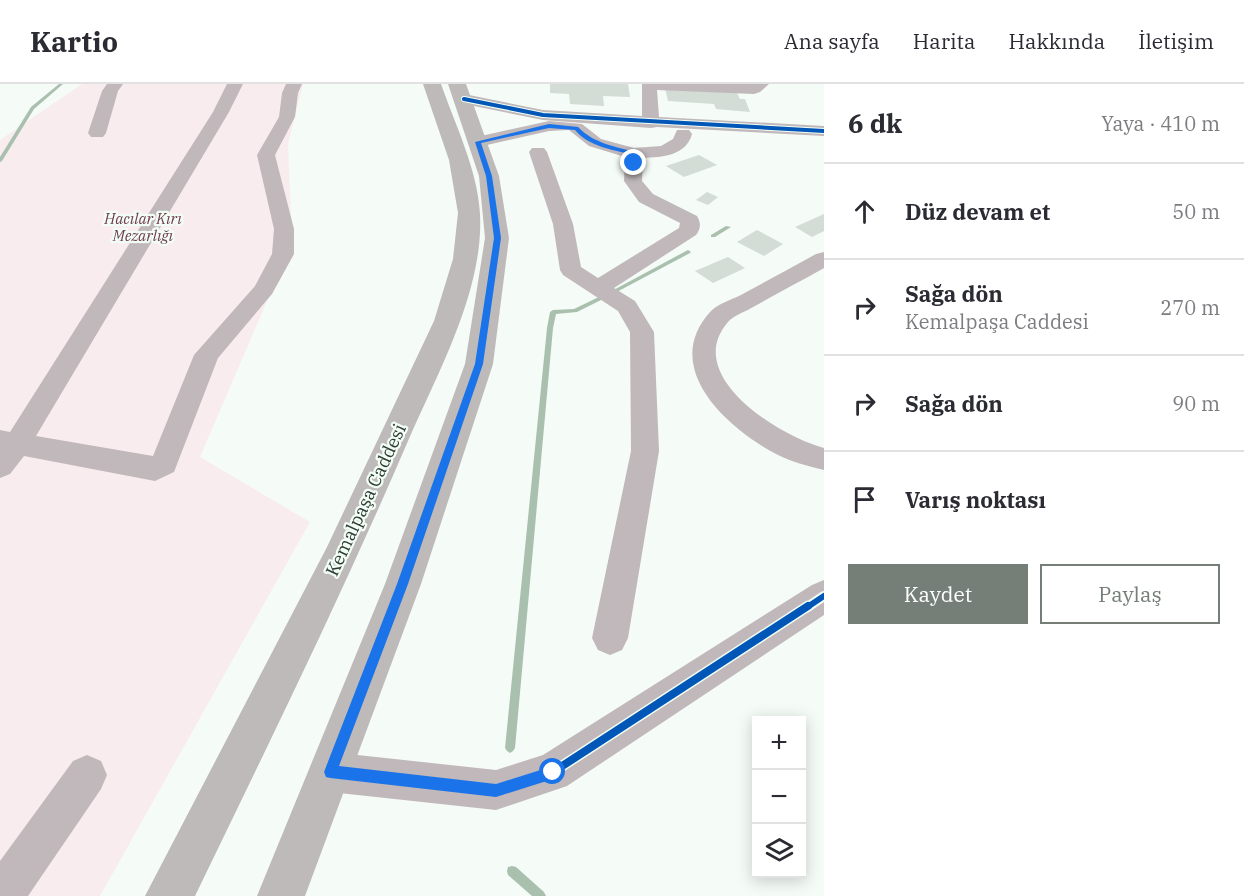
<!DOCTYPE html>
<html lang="tr">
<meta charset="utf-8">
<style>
:root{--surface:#fff;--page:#f2f2f3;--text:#2b2b33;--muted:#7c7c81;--line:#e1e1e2;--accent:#757f77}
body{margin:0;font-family:"IBM Plex Serif",serif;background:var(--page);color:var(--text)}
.controls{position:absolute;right:18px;bottom:18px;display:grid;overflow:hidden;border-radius:0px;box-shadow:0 3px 15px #0003}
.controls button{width:54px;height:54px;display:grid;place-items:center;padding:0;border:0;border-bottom:2px solid var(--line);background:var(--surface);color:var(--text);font:30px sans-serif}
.stop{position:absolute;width:18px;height:18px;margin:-14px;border:4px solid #1a73e8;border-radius:50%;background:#fff}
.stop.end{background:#1a73e8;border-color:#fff;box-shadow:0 2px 6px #0008}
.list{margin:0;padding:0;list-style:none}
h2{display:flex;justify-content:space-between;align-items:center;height:78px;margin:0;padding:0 24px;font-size:26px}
h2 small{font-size:20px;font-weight:400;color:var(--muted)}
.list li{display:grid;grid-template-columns:39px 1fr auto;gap:18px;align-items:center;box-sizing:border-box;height:96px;padding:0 24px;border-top:2px solid var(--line)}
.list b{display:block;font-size:22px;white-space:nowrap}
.list p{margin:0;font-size:20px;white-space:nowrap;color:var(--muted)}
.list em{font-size:20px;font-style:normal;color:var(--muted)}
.actions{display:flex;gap:12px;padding:18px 24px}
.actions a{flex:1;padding:14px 0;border:2px solid var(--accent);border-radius:0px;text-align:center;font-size:21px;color:var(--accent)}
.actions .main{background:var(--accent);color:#fff}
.icon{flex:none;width:33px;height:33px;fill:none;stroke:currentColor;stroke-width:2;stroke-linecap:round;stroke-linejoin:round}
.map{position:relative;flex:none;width:824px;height:812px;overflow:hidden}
header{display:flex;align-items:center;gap:36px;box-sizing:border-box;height:84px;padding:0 30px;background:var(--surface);border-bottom:2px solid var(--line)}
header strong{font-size:28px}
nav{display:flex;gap:33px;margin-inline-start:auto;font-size:21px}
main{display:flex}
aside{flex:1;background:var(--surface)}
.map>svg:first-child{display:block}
.green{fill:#f9ecee}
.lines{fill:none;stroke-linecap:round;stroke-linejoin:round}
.stream{fill:#a9c0af;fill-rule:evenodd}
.building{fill:#d3dcd5}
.minor{fill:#c0b8ba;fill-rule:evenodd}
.major{fill:#bfbaba;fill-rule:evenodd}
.cycleway-far2-casing{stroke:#f2fef5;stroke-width:6}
.cycleway-far1-casing{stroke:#f2fef5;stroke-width:10}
.cycleway-casing{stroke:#f2fef5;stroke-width:11}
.cycleway-far2{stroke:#0057b8;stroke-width:4}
.cycleway-far1{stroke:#0057b8;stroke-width:6}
.cycleway{stroke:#0057b8;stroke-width:8}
.route{fill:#1a73e8}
.labels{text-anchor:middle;stroke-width:4.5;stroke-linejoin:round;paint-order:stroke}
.far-park-label{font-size:15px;font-style:italic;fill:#713c4d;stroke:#f2fef5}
.street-label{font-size:18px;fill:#303c33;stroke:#f2fef5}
</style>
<header>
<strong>Kartio</strong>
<nav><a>Ana sayfa</a><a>Harita</a><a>Hakkında</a><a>İletişim</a></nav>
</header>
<main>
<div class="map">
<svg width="824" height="812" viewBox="0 0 824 812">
<rect width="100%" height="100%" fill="#f5fbf6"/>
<polygon class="green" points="82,0 303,0 288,60 292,159 200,373 310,438 100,812 0,812 0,56"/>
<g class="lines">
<g class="stream">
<polygon points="59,0 63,0 34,25 2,77 0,78 0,73 31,23"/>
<polygon points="726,142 731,143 715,153 711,153 711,151"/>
<polygon points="688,166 691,168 690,169 613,210 609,210 608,209"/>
<polygon points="603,211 605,212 605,214 577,228 556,230 553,244 515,664 513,667 510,669 507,667 505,664 547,244 550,228 553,226 574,225"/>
<polygon points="512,782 516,783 544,808 546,812 532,812 508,791 507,787 508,783"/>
</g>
</g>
<g class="building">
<polygon points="550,0 628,0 630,13 603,12 604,22 570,20 569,10 550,9"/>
<polygon points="665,4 737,9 740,15 745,15 750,28 716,25 714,20 668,17"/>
<polygon points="699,71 717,81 684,93 666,82"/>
<polygon points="707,108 718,113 708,121 696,116"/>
<polygon points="824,130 824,147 812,153 795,143"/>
<polygon points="757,146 783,160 764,172 737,158"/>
<polygon points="728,173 745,184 713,199 695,187"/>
</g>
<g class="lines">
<g class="minor">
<polygon points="107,0 123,0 118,7 106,49 103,53 91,53 88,49 102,7"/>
<polygon points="227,0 243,0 229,28 36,352 153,372 194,271 255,202 272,170 274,145 257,71 279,33 282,9 286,0 302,0 298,9 295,33 275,71 294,145 294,170 272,210 218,274 174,388 155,397 24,372 10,390 0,394 0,346 10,348 213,28"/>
<polygon points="642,0 769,0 760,8 754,10 657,6 659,33 824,42 824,52 657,43 651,44 543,36 464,20 456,15 464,10 543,26 642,32"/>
<path d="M 549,37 L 582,40 L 601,55 L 634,64 L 661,62 L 673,55 L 677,46 L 689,46 L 692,50 C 686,72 662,73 643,74 L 642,97 L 653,110 L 697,132 C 701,138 701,145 696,151 L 614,204 L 635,217 L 654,248 L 659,367 L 628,554 L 622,566 L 610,571 L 598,566 L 592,554 L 631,367 L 630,248 L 618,227 L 563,191 L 560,186 L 553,140 L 529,68 L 532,64 L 544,64 L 547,68 L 573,140 L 581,183 L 598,194 L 679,144 L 680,139 L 639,118 L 624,97 L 625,73 L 589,62 L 569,46 L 549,47 L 478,63 L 472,62 L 469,58 L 472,54 Z"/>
<path d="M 824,168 L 824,184 C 801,197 778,209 755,222 C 747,227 734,231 728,238 C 681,292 781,353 824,364 L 824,386 C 808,382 791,378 776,370 C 727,344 659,283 711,227 C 718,220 730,216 739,212 C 765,198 791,184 816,170 Z"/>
<polygon points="824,496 824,531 567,702 496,726 330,708 316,702 310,688 316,674 330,668 496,686 543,671 812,501"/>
<polygon points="87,671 101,677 107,691 101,705 28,812 0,812 0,777 73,677"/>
</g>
<g class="major">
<path d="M 423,0 L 441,0 C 455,40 478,87 480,130 C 484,206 438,288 408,357 C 342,511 268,661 195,812 L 145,812 L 327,463 L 434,237 L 453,175 L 458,129 L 449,76 Z"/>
<polygon points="448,0 466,0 499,92 509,154 493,280 421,500 305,812 257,812 385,500 465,280 485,154 479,92"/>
</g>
<defs>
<polyline id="cycleway-far2" points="464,15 543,31 824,47"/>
<polyline id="cycleway-far1" points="806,524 824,512"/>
<polyline id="cycleway" points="330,688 496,706 553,688 808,522"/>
</defs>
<use href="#cycleway-far2" class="cycleway-far2-casing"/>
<use href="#cycleway-far1" class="cycleway-far1-casing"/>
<use href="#cycleway" class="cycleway-casing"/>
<use href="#cycleway-far2" class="cycleway-far2"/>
<use href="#cycleway-far1" class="cycleway-far1"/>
<use href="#cycleway" class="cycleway"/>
</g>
<path class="route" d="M 549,40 L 578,43 C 593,59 616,63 636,68 L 637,79 L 631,79 L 631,70 C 612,66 588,62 575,46 L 549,44 L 481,59 L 492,92 L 501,154 L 483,280 L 408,500 L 339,682 L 496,700 L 553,682 L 558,684 L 560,688 L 558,693 L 553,695 L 496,713 L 330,694 L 326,693 L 324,688 L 397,500 L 475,280 L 494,154 L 486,92 L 475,58 Z"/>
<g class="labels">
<g class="far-park-label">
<text x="143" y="140">Hacılar Kırı<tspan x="143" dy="17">Mezarlığı</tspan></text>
</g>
<g class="street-label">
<text transform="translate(366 416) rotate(-65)" y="6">Kemalpaşa Caddesi</text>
</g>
</g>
</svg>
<div class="controls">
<button>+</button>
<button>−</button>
<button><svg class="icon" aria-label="layers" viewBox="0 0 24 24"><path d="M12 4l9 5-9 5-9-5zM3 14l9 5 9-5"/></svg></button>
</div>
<div class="stop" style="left:553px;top:688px"></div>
<div class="stop end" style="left:634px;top:79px"></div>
</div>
<aside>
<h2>6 dk<small>Yaya · 410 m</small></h2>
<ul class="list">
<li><svg class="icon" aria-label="ahead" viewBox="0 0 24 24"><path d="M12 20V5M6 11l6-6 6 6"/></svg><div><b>Düz devam et</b></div><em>50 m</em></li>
<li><svg class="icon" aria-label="right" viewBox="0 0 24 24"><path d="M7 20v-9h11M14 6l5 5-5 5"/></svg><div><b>Sağa dön</b><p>Kemalpaşa Caddesi</p></div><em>270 m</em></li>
<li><svg class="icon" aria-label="right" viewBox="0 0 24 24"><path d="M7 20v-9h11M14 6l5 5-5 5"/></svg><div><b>Sağa dön</b></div><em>90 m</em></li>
<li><svg class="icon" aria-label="arrive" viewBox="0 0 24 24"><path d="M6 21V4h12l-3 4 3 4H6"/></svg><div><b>Varış noktası</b></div></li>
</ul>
<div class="actions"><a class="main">Kaydet</a><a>Paylaş</a></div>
</aside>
</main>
